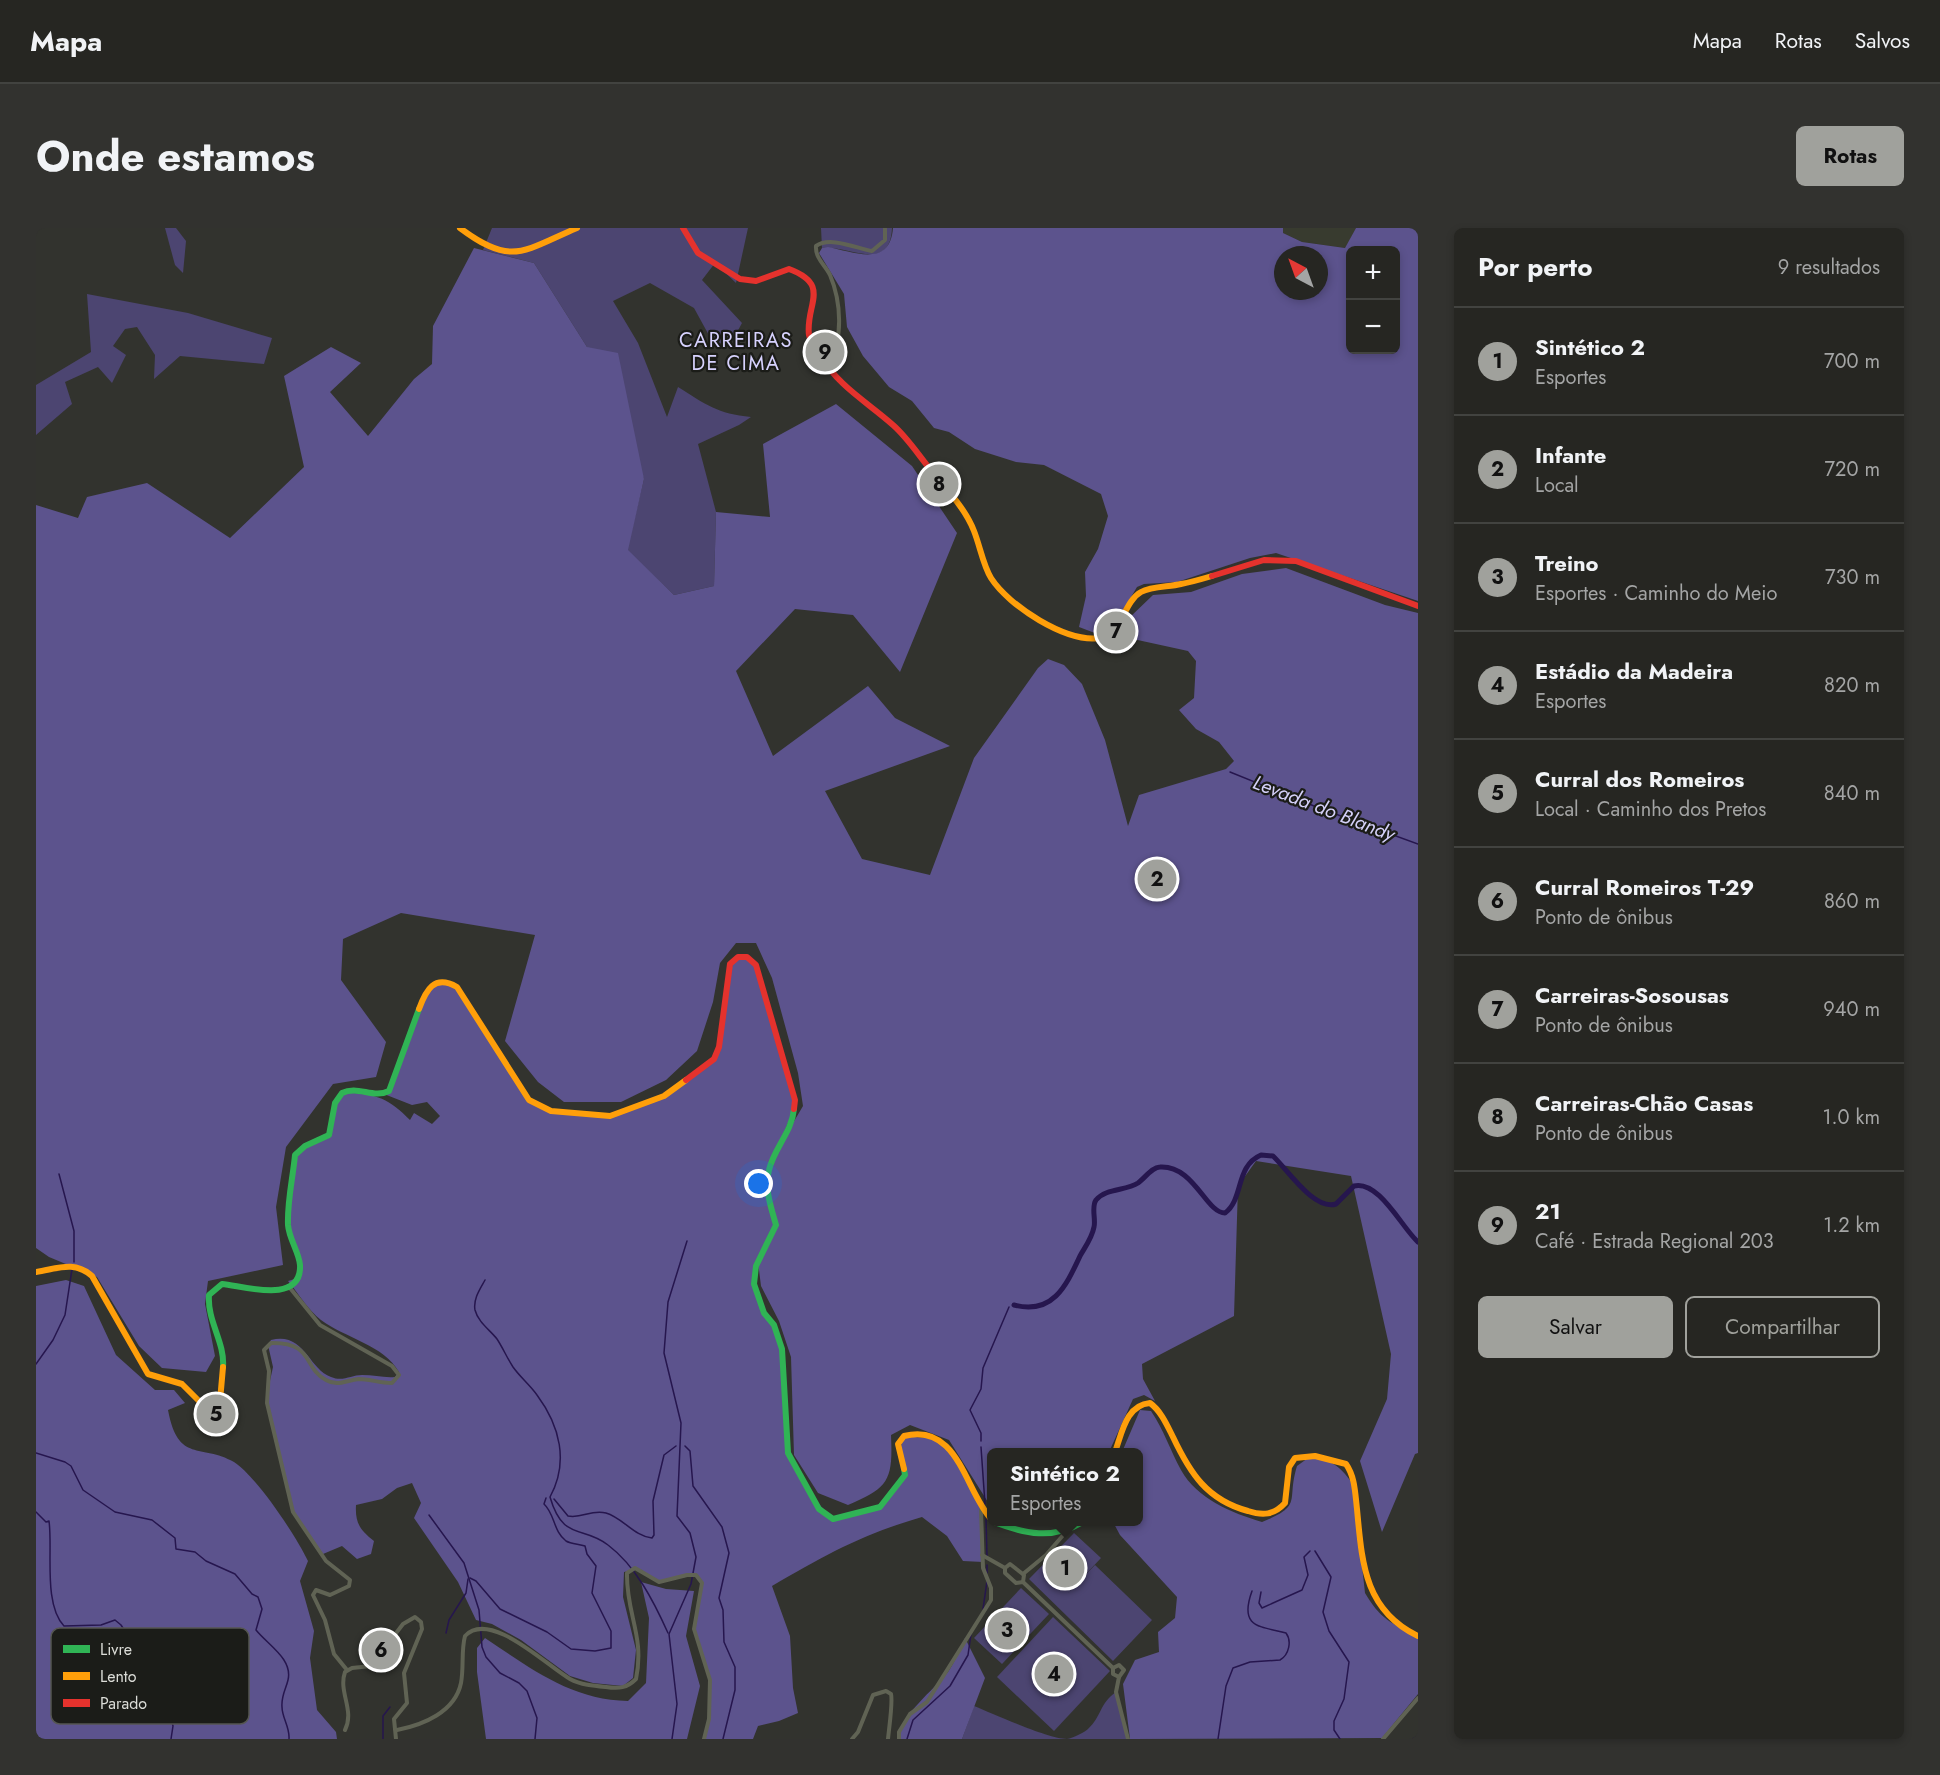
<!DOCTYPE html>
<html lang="pt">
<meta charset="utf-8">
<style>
:root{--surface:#262622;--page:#32322f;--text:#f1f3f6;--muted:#a4a5a5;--line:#424340;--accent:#a0a19c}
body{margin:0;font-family:Jost,sans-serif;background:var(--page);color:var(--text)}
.controls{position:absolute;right:18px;top:18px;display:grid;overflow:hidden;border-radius:9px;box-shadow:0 3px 9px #0003}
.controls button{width:54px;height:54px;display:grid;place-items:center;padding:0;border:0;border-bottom:2px solid var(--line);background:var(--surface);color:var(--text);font:30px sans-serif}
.compass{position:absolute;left:1238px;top:18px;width:54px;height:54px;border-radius:50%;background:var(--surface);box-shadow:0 3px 9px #0003;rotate:319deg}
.you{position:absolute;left:723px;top:956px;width:21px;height:21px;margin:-15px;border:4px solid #fff;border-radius:50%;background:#1a73e8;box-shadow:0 0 0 9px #1a73e833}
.badge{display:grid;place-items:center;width:39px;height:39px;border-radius:50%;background:var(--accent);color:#111;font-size:20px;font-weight:700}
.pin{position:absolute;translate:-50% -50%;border:3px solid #fff;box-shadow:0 2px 6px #0006}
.popup{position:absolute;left:951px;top:1220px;width:156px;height:78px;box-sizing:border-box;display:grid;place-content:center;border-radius:9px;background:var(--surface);filter:drop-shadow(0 2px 4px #0005);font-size:20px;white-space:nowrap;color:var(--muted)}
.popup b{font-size:22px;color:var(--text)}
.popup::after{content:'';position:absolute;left:50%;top:100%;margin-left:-12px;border:12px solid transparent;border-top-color:var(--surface)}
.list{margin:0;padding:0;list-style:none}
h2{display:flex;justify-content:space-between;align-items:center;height:78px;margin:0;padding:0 24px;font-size:26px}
h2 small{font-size:20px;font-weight:400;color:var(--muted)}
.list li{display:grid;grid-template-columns:39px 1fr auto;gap:18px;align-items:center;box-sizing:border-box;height:108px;padding:0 24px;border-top:2px solid var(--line)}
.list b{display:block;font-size:22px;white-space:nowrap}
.list p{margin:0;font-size:20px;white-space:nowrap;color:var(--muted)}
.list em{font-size:20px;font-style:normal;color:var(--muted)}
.actions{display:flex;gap:12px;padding:18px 24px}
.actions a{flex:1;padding:14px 0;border:2px solid var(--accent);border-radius:9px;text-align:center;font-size:21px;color:var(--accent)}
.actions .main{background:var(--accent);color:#111}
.map{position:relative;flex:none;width:1382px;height:1511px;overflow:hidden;border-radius:9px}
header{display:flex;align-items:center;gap:36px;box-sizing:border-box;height:84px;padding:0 30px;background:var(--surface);border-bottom:2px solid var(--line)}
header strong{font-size:28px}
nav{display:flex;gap:33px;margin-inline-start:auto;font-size:21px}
.intro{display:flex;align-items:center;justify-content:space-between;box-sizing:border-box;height:144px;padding:0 36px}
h1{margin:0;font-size:42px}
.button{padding:15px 27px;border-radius:9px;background:var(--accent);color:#111;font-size:21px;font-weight:700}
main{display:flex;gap:36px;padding:0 36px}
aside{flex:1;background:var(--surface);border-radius:9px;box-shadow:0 3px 9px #0003}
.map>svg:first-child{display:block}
.built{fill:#383b2f}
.green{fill:#4c4571}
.forest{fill:#5c538d;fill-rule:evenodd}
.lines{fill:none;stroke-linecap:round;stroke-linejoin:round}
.stream{stroke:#26164e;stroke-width:1.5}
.canal{stroke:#26164e;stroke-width:5}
.street{stroke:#606354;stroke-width:4}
.fast{stroke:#30b455;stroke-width:6}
.slow{stroke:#ff9f0a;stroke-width:6}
.jam{stroke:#e5322d;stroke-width:6}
.labels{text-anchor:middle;stroke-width:4.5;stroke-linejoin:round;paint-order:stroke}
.neighbourhood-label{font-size:20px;letter-spacing:1.5px;fill:#d7d2fe;stroke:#1b1c18}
.water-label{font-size:20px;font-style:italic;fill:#d5d1f9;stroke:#1b1c18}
.key{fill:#1b1c18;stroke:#555651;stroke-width:1.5}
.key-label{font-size:16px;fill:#dbdcd7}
</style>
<header>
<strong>Mapa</strong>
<nav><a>Mapa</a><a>Rotas</a><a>Salvos</a></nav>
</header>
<div class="intro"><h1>Onde estamos</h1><a class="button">Rotas</a></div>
<main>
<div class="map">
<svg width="1382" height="1511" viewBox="0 0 1382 1511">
<rect width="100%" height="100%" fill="#32332e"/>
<polygon class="built" points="1247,0 1320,0 1310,20 1266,14 1247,5"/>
<g class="green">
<polygon points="129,0 140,0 150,13 147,45 139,37"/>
<path d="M 456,0 L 712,0 L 700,55 L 679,35 L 666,52 L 706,95 L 693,119 L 675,111 L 658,80 L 614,55 L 577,73 L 602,115 L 631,189 L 642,159 C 669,176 682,186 715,189 L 703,197 L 662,216 L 680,284 L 678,358 L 638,367 L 591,322 L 608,251 L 551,119 L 498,35 L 447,22 Z"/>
<path d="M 785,0 L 856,0 C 854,46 813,17 786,20 Z"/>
<polygon points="51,66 152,85 236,110 228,136 144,128 118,151 119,127 101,99 89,101 77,118 90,127 76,155 62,139 29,154 36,176 0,207 0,157 55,124"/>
<polygon points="1038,1305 1065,1330 1030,1367 1059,1337 1116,1392 1077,1433 993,1351"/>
<polygon points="985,1360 1013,1386 966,1436 938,1410"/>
<polygon points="1017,1389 1074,1443 1018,1503 961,1449"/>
<path d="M 1080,1464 L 1092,1511 L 926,1511 L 938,1478 C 958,1486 1012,1511 1031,1511 C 1037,1510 1049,1504 1052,1501 C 1066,1488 1063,1476 1080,1464 Z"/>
</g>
<g class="forest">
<path d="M 857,0 L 1247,0 L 1247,5 L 1266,14 L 1309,20 L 1320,0 L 1382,0 L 1382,373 L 1240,325 L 1214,330 L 1141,354 L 1108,356 L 1101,359 L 1076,401 L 1064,407 L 1043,399 L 1050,368 L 1049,344 L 1062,321 L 1072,288 L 1065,266 L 1008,237 L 980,234 L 939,221 L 913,204 L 898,200 L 876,173 L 853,159 L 827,128 L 811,99 L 808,66 L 783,25 L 786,20 L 792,19 C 818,24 854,40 857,0 ZM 1314,22 L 1360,22 L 1360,122 L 1314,122 ZM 1247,27 L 1283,27 L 1283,63 L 1247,63 Z"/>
<path d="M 438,20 L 498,35 L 551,119 L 582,125 L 608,251 L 592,322 L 638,367 L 678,358 L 680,284 L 734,289 L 727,216 L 800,176 L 876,238 L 921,305 L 864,444 L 817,387 L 759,381 L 700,443 L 737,528 L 832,458 L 859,490 L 914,518 L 789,563 L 826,631 L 894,647 L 938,530 L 1002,440 L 1012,431 L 1028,437 L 1046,456 L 1069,512 L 1092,598 L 1103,567 L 1190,541 L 1198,533 L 1183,514 L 1160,501 L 1143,482 L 1158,470 L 1160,433 L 1152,423 L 1097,411 L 1092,402 L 1092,391 L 1117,367 L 1155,364 L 1206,346 L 1250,340 L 1349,377 L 1382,385 L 1382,1225 L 1379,1226 L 1346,1304 L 1324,1233 L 1351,1171 L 1355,1126 L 1315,948 L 1220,933 L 1202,958 L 1198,1088 L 1106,1136 L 1107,1151 L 1119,1173 L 1108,1167 L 1097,1171 L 1073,1224 L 956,1224 L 955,1279 L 913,1212 L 874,1197 L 855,1207 C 857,1252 853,1260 812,1277 L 782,1265 L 758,1227 L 755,1129 L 743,1093 L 725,1058 L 722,1034 L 720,1067 L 743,1110 L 751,1212 L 756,1236 L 777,1270 L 797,1291 L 837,1282 L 868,1250 L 863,1224 L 868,1208 L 901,1211 L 920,1227 L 945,1282 L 947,1334 L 927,1333 L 911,1308 L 886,1289 C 827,1306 789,1327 736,1358 L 754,1408 L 757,1460 L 762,1485 L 743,1493 L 722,1498 L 717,1511 L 668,1511 L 673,1491 L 674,1452 L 658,1401 L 666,1355 L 660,1347 L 623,1354 L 604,1341 L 588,1344 L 587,1369 L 600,1422 L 597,1450 L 587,1458 L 557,1455 L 534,1448 L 485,1412 L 456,1396 L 440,1392 L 422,1354 L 378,1290 L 385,1275 L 376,1255 L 361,1260 L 346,1271 L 320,1277 C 319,1295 324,1302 338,1313 L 335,1326 L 321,1331 L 306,1318 L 287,1326 L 256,1281 L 230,1171 L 237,1139 L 232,1117 L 235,1112 C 269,1104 272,1141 295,1149 C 307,1154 315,1147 326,1147 C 338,1147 348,1150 359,1149 L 363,1144 C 348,1117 309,1110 285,1092 C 272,1082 263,1066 252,1053 L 262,1050 L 264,1044 L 252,998 L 262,922 C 306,904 288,900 306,865 C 337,864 353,870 374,892 L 378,885 L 396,896 L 404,888 L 391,874 L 376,877 L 348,866 L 357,857 L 388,765 L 405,754 L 425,763 L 493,872 C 508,881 520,882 537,885 C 601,894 634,863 681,826 L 691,756 L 698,732 L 707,728 L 720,737 L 759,879 L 737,929 L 767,878 L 762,845 L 736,750 L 720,715 L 700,715 L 684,735 L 677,774 L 661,823 L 630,852 L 585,874 L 528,874 L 502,854 L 469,813 L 499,707 L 365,685 L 307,711 L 305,752 L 350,814 L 340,849 L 297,856 L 250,919 L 240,979 L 247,1037 L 172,1053 L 169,1076 L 179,1128 L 170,1144 L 126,1140 L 103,1118 L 61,1049 L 13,1029 L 0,1020 L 0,277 L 42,290 L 51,269 L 111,255 L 194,310 L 268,239 L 248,148 L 295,119 L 325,135 L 294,164 L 332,208 L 378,151 L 396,136 L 397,98 Z"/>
<path d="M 30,1052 L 48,1058 L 80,1127 L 119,1162 L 138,1162 L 149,1175 L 132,1182 C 142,1236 165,1215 198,1234 C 221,1249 260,1308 272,1333 L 264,1353 L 278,1403 L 274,1430 L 281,1482 L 300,1504 L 301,1511 L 0,1511 L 0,1058 Z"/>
<path d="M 1104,1182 L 1115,1183 C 1128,1202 1134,1222 1145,1242 C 1161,1271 1196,1285 1226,1294 C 1268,1277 1250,1274 1261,1238 L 1272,1230 C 1296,1232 1302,1236 1317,1256 L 1329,1365 C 1343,1389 1356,1398 1382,1406 L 1382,1466 L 1346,1510 L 1094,1511 L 1087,1456 L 1099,1432 L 1123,1424 L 1122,1404 L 1139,1390 L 1141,1369 L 1084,1307 L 1077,1294 L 1102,1294 L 1102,1224 L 1086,1224 Z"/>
<path d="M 605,1354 L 630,1361 L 658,1363 L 650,1408 L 664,1458 L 651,1511 L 450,1511 L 441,1444 L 441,1420 L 449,1410 C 494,1440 535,1472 592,1473 L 610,1455 L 613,1390 Z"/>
<path d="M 929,1410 L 949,1450 L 926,1511 L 863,1511 C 862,1489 899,1461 912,1444 C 919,1434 924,1421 929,1410 Z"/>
</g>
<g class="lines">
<g class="stream">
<polyline points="1194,544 1283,580 1382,616"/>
<polyline points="23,946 38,1003 38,1034"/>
<path d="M 449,1052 C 444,1061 437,1071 439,1082 C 442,1094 454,1102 461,1111 C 467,1120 471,1130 477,1139 C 484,1149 494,1157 501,1167 C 524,1198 533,1234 514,1269 C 527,1314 547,1297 572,1317 C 600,1338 618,1374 632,1405"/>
<polyline points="0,1136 17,1112 29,1087 36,1041"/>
<polyline points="945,1213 945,1205 934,1182 945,1161 947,1140 973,1079"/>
<polyline points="649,1218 654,1223 657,1258 686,1299 693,1325 683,1370 687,1382 688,1414 699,1439 699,1462 687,1511"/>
<polyline points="945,1219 949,1276"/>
<path d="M 0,1225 L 29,1234 L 35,1238 L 47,1262 L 79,1284 L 116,1292 L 139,1310 L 140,1321 L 159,1324 L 170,1333 L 199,1346 L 216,1366 L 222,1369 L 226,1381 L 220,1402 C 232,1417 257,1431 252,1452 C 250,1461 245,1468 246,1479 C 246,1490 254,1499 253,1511"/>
<path d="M 518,1271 L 532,1288 C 546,1291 555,1281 570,1285 C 587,1290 598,1308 616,1310 L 618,1307 L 617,1273 L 628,1227 L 640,1218"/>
<path d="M 0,1284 L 10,1294 L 13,1293 C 17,1321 7,1376 28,1398 L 65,1397 L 79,1392 L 85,1397 L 130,1468 L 137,1498 L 135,1511"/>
<polyline points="393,1287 428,1335 443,1382 446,1419 450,1429 464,1445 483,1455 491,1463 501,1490 499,1511"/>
<polyline points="950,1291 951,1328"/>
<polyline points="1279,1323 1295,1349 1287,1384 1293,1403 1313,1434 1308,1471 1298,1493 1298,1502 1304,1511"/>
<polyline points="951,1345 951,1337"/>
<path d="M 434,1350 L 440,1353 L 464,1381 L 511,1404 L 535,1421 L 559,1423 L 575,1420 L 575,1403 L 556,1365 L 560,1338 L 551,1326 L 549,1318 C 543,1316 535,1316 530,1313 C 517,1303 519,1286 508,1276 L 510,1270"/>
<polyline points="1225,1364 1223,1375 1226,1380 1266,1362 1272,1347 1268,1329 1274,1323"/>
<polyline points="947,1381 951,1353"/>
<polyline points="410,1405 413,1392 430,1365 432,1351"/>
<polyline points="347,1511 347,1488 354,1479"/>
<polyline points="636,1511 641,1476 633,1406 655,1356 660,1329 654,1305 641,1288 645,1195 628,1125 632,1074 651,1013"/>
<polyline points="871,1511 877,1492 914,1458 932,1427 935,1406"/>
<path d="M 1182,1511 L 1190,1458 L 1197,1440 L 1214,1434 L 1244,1432 C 1253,1427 1256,1413 1250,1405 C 1222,1398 1203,1399 1216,1363"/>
<polyline points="1377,1511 1382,1508"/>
</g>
<path class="canal" d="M 978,1077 C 1017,1087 1030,1058 1044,1028 C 1049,1019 1056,1010 1058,999 C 1060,991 1055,979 1060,972 C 1070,960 1090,963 1102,955 C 1109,950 1116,939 1124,939 C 1158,937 1170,985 1189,985 C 1208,971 1199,938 1225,927 L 1237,928 C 1251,941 1278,983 1300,976 L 1318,958 C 1343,952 1366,1000 1382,1014"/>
<g class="street">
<path d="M 792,137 C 808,112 805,73 794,47 C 789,37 779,30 780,18 C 794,8 820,20 836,23 L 849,12 L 849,0"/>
<path d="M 254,1060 L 284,1097 L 356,1138 L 363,1147 L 356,1155 C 344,1155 333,1151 323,1151 C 310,1152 302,1159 290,1152 C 267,1140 278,1114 235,1115 L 228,1122 L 233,1143 L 231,1175 L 257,1284 L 290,1333 L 314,1352 L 313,1358 L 294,1367 L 280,1362 L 277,1367 L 289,1392 L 298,1426 L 311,1442"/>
<polyline points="946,1327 969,1340"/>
<polyline points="969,1340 974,1336 988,1347 987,1354"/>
<polyline points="969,1340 969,1345 980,1355 987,1354"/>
<polyline points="987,1346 1010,1327 1029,1305"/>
<polyline points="987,1354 1077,1440"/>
<polyline points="1077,1440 1083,1437 1088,1442 1083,1449 1080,1464 1092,1511"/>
<polyline points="1077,1440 1077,1446 1083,1449"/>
<path d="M 309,1502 C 319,1482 302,1464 309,1444 L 316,1440 L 335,1438 L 367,1396 L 379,1389 L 385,1394 L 386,1401 L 368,1445 L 371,1475 L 358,1491 L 360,1511"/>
<path d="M 361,1502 C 387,1497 419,1484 425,1455 C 428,1439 425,1423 429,1408 C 454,1381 511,1438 534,1451 C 545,1457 558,1458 570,1459 C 583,1461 591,1460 600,1451 C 609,1408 590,1386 591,1345 L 599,1340 L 623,1354 L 651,1347 L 660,1347 L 666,1355 L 658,1401 L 674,1452 L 673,1491 L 668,1511"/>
<path d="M 816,1511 L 822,1504 L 837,1467 L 850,1463 L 855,1466 C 857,1474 853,1500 852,1511"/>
<polyline points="863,1511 863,1504 874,1486 891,1474 955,1372 955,1360 947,1340 945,1282"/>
<polyline points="1347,1511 1382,1470"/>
</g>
<g class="fast">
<path d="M 758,881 C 756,904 738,920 733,942 C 728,960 735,979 740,997 L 720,1038 L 718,1056 L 728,1085 L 738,1097 L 746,1121 L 752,1225 L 783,1281 L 797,1291 L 844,1279 L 869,1247 L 868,1241"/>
<path d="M 187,1139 C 189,1114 171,1093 173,1067 L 186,1056 C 208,1058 266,1077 264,1037 C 263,1024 253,1011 252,997 C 251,974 257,949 259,927 L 269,918 L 293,907 L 299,875 L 306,865 C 322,857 337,871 353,863 L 383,781"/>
<path d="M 958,1294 C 989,1306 1017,1312 1047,1294"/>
</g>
<g class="slow">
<path d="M 424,0 C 476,39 487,23 541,0"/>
<path d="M 899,247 C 913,264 930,282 938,303 C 944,318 947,337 955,350 C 973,378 1030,415 1064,410 C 1086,407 1087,374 1105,364 C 1116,358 1133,359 1145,356 C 1156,354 1166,351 1176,348"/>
<path d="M 383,781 C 390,762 398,746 421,759 L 493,872 L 515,883 L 574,888 L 628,868 L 650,852"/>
<path d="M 0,1044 C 21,1041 38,1032 56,1048 L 112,1146 L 146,1156 L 169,1179 L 178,1179 L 184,1173 L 187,1139"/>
<path d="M 1079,1224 C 1086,1205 1090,1177 1114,1175 C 1125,1183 1131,1197 1137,1209 C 1154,1245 1171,1272 1212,1283 C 1227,1288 1238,1287 1249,1275 L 1253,1239 L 1259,1230 L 1279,1228 L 1310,1236 C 1319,1249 1319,1264 1321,1281 C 1326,1334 1328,1382 1382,1408"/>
<path d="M 868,1241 L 862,1216 L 868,1208 C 923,1194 929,1264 956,1292"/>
</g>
<g class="jam">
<path d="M 647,0 L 662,25 L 704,51 L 720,53 L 753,41 C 796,57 769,77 773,107 C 774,113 781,122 784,127 C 803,159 830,173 857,197 C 873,211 885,231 899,247"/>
<polyline points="1176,348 1228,332 1260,333 1382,378"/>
<polyline points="650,852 678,831 683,819 694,736 702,729 711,729 720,737 759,872 758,881"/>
</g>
</g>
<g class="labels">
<g class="neighbourhood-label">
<text x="700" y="119">CARREIRAS<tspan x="700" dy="23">DE CIMA</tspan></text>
</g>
<g class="water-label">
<text transform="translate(1288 580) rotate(21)" y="7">Levada do Blandy</text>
</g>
</g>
<rect x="15" y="1400" width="198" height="96" rx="9" class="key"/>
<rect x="27" y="1417" width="27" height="8" fill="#30b455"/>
<rect x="27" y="1444" width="27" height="8" fill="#ff9f0a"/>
<rect x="27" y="1471" width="27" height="8" fill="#e5322d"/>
<g class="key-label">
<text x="64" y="1427">Livre</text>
<text x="64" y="1454">Lento</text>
<text x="64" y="1481">Parado</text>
</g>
</svg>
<div class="controls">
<button>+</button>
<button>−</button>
</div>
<svg class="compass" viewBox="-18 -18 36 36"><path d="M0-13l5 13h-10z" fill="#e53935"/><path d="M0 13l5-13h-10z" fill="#a4a5a5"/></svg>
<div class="you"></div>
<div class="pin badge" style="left:1029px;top:1340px">1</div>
<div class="popup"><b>Sintético 2</b>Esportes</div>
<div class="pin badge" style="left:1121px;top:651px">2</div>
<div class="pin badge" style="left:971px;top:1402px">3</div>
<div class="pin badge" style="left:1018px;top:1446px">4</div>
<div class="pin badge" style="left:180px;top:1186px">5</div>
<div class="pin badge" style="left:345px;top:1422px">6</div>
<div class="pin badge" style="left:1080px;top:403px">7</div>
<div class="pin badge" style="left:903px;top:256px">8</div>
<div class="pin badge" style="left:789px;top:124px">9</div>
</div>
<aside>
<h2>Por perto<small>9 resultados</small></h2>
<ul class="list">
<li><span class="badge">1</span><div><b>Sintético 2</b><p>Esportes</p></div><em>700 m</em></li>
<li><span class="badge">2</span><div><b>Infante</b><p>Local</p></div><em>720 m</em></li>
<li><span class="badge">3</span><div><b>Treino</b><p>Esportes · Caminho do Meio</p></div><em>730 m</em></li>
<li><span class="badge">4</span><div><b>Estádio da Madeira</b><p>Esportes</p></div><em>820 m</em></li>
<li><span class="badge">5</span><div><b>Curral dos Romeiros</b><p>Local · Caminho dos Pretos</p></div><em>840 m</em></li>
<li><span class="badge">6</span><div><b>Curral Romeiros T-29</b><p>Ponto de ônibus</p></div><em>860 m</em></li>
<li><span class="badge">7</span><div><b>Carreiras-Sosousas</b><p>Ponto de ônibus</p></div><em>940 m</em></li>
<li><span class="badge">8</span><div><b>Carreiras-Chão Casas</b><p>Ponto de ônibus</p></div><em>1.0 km</em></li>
<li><span class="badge">9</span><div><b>21</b><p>Café · Estrada Regional 203</p></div><em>1.2 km</em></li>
</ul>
<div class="actions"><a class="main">Salvar</a><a>Compartilhar</a></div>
</aside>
</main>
